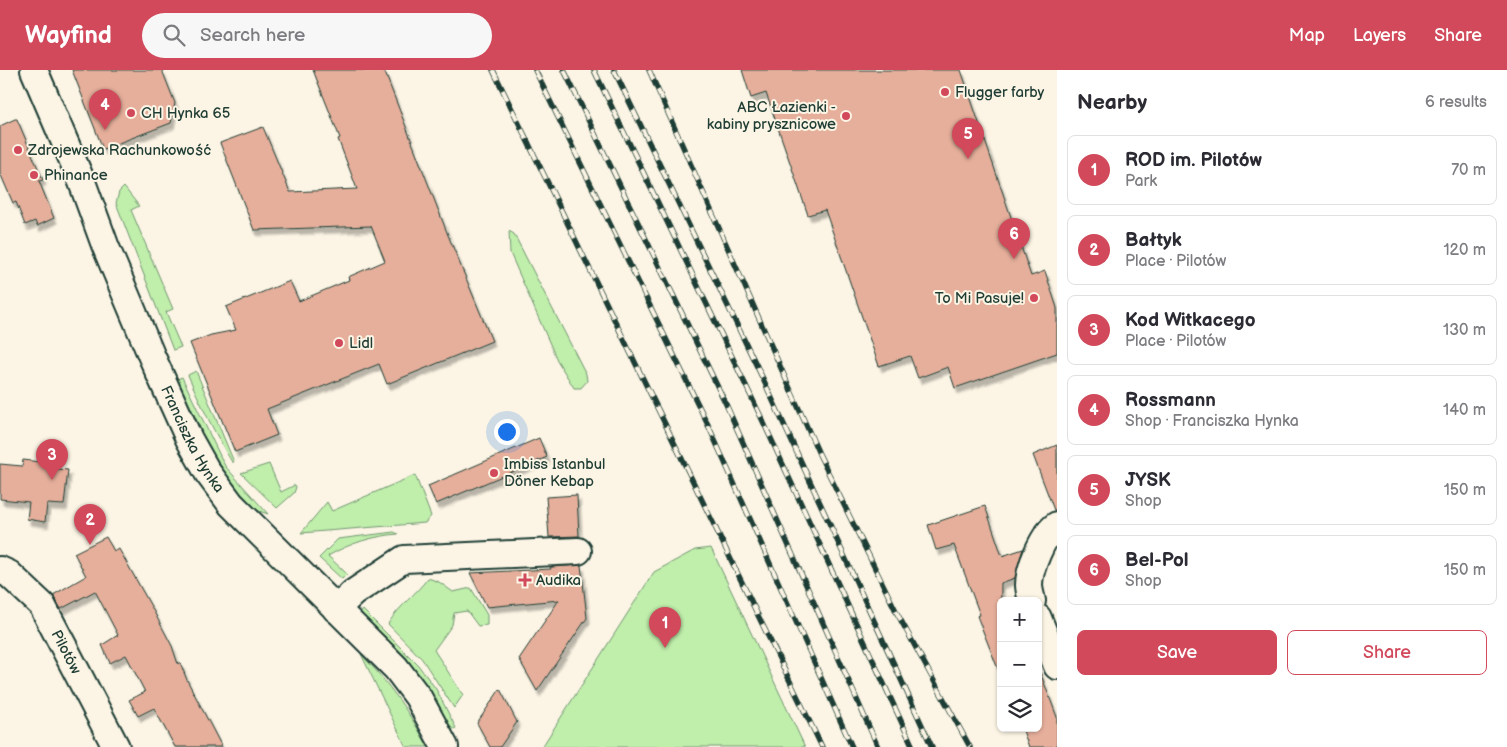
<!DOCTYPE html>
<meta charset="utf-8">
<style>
:root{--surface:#fff;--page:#f7f7f7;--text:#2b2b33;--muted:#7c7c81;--line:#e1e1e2;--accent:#d1495b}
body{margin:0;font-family:"Balsamiq Sans",sans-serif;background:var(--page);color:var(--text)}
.controls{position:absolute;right:15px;bottom:15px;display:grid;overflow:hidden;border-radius:8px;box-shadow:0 1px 4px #0004}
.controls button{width:45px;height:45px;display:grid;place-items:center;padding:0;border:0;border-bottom:1px solid var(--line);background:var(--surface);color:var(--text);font:25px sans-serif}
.you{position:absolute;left:506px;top:361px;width:18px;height:18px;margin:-12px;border:4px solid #fff;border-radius:50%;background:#1a73e8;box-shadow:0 0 0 8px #1a73e833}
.badge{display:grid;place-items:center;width:32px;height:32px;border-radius:50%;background:var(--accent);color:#fff;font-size:16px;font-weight:700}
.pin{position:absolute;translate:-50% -41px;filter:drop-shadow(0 1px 2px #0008)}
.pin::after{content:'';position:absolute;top:26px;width:18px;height:15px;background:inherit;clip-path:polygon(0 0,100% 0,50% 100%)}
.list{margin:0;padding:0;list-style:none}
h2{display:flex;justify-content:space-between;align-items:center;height:65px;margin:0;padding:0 20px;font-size:21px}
h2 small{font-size:16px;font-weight:400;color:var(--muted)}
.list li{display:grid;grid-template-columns:32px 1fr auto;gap:15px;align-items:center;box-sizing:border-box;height:70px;margin:0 10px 10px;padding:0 10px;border:1px solid var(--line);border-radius:8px}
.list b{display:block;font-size:19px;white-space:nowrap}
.list p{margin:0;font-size:16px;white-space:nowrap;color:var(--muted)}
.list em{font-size:16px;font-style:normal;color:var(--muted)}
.actions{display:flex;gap:10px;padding:15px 20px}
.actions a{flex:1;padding:11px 0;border:1px solid var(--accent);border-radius:8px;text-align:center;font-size:18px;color:var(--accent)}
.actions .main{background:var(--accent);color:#fff}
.icon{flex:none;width:28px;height:28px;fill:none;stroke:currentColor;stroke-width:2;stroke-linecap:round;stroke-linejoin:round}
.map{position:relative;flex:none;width:1057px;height:677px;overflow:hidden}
header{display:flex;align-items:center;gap:30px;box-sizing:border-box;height:70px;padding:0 25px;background:var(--accent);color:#fff}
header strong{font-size:24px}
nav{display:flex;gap:28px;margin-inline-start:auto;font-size:18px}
.search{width:350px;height:45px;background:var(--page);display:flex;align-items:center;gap:12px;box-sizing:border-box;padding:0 18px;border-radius:28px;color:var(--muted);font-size:19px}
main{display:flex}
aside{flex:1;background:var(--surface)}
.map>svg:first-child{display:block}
.green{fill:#c0eeab;stroke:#709670}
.building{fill:#e6af9b;stroke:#1f3d34;filter:url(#shadow)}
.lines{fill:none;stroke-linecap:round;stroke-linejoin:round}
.minor-casing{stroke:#1f3d34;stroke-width:30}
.minor{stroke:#fcf5e5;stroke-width:26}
.rail-casing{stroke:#1f3d34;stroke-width:5.5}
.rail{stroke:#fcf5e5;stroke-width:4;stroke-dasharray:11;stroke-linecap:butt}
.poi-dot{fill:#d1495b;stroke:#fcf5e5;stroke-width:2}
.labels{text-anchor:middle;stroke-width:4;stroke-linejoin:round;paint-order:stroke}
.poi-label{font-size:15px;fill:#1f3d34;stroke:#fcf5e5;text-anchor:start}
.street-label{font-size:15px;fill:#1f3d34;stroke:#fcf5e5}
</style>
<header>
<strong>Wayfind</strong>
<div class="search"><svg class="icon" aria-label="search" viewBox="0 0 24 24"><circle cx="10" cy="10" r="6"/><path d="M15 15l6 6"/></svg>Search here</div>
<nav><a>Map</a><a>Layers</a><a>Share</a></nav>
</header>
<main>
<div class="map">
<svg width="1057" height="677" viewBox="0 0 1057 677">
<defs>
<filter id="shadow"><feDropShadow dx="3" dy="5.5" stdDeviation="1" flood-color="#0004"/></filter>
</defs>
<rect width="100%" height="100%" fill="#fcf5e5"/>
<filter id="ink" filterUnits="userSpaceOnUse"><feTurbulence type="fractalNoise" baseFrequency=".02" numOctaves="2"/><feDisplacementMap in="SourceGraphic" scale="10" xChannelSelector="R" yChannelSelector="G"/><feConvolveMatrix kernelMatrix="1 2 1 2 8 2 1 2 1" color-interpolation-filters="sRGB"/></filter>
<g filter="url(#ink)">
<g class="green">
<polygon points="124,117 139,136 131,140 173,239 166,242 181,277 173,280 116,133 119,122"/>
<polygon points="509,161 514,164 586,304 587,311 581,318 574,318 557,290 510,183"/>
<path d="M 196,301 L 234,392 L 232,392 C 215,364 201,335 188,305 Z"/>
<polygon points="182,307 225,396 268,444 253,439 227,406 205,370 175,310"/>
<polygon points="269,394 281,422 295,415 296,417 294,423 277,438 241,403"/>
<polygon points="415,405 431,446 425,453 301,463 327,432 332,441"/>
<path d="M 394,462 L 398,464 C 374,466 350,473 328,486 L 347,504 L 342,509 L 319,488 L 338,469 Z"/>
<polygon points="711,478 805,677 542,677 654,502 695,480"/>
<path d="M 428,508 L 439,512 L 453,522 L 471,518 L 487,545 L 487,555 L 478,556 L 467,541 L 454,543 L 452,555 L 434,580 L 463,625 L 454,638 L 422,589 L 388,554 C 399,536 416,524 428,508 Z"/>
<polygon points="363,540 418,595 436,619 456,658 451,660 436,629 414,599 360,544"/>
<path d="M 361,584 C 388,612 410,643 428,677 L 406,677 Z"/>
</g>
<g class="building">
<polygon points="72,0 162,0 175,33 171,53 103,79"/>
<polygon points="313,0 384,0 448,165 492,271 387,314 379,294 267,339 277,365 235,382 190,273 211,265 236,260 226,237 290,211 299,231 349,210 348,207 385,191 371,156 254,160 220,73 263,57 290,122 357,119 338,69 340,68"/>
<polygon points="742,0 961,0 1031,206 1045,201 1057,238 1057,283 955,318 948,297 918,308 910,286 879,296 825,140 808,145 766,23 751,28"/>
<polygon points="15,49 17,49 43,110 39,111 54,148 37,156 35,151 25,155 16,132 13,133 0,103 0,56"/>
<polygon points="539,368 547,387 436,434 428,416"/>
<polygon points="1057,375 1057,440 1054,440 1033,385"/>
<polygon points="23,390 50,393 50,398 68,400 64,435 47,434 45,452 27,449 29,432 0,429 0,394 22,396"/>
<polygon points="577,425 579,466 549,467 546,427"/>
<polygon points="985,436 1002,486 1023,479 1015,508 1001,513 1000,604 977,546 980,545 954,475 936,480 928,455"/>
<polygon points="106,467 114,481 119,479 152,538 172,576 178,594 180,592 187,610 222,677 175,677 154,638 138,646 129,630 145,622 126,585 110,593 102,575 118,565 95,521 61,539 53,525 86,506 74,483"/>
<polygon points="581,495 587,548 537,621 519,589 559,530 487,537 470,503 551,499 550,497"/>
<polygon points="1038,602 1040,602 1057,647 1057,677 1029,677 1022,658 1038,658"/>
<polygon points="500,619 517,652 500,677 490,677 477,653"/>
</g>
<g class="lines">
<defs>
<g id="minor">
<path id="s1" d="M 34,0 L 82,112 L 105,175 L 152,287 L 189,369 L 208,403 L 231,434 L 396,598 L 418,627 L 445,677"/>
<path id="s2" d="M 0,500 L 9,504 L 42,535 L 116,677"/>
<path d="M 1032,531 C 1031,526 1029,520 1029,515 C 1029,499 1043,464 1057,455"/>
<polyline points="336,539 353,523 404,489 578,481"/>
<polyline points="1038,548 1057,596"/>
</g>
</defs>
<use href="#minor" class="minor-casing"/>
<use href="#minor" class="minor"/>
<defs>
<g id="rail">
<polyline points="493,0 822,677"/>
<polyline points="535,0 709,357 852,677"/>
<polyline points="564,0 725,332 878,677"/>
<polyline points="594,0 762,349 913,677"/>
<polyline points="614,0 764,311 932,677"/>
<polyline points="649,0 819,384 898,545 970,677"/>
</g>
</defs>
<use href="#rail" class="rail-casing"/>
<use href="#rail" class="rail"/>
</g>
</g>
<g class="poi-dot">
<circle cx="945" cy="22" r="5"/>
<circle cx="131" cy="43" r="5"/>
<circle cx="846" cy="46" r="5"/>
<circle cx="18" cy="80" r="5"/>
<circle cx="34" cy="105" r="5"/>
<circle cx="1034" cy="228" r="5"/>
<circle cx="339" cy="273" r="5"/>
<circle cx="494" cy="403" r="5"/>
<path d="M522.5 502.5h5v5h5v5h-5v5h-5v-5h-5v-5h5z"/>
</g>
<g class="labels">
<g class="poi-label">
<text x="955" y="27">Flugger farby</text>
<text x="836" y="42" text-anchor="end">ABC Łazienki -<tspan x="836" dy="17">kabiny prysznicowe</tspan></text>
<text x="141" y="48">CH Hynka 65</text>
<text x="28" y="85">Zdrojewska Rachunkowość</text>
<text x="44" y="110">Phinance</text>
<text x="1024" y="233" text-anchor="end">To Mi Pasuje!</text>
<text x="349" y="278">Lidl</text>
<text x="504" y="399">Imbiss Istanbul<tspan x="504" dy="17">Döner Kebap</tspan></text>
<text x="536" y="515">Audika</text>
</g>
<g class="street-label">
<text dy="5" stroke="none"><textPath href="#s1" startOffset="402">Franciszka Hynka</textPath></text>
<text dy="5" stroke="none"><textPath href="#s2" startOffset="108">Pilotów</textPath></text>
</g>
</g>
</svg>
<div class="controls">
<button>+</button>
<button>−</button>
<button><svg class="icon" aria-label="layers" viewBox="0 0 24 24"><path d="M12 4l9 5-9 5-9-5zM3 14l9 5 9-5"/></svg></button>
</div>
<div class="you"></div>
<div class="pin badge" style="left:665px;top:578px">1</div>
<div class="pin badge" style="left:90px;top:475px">2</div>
<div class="pin badge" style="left:52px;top:410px">3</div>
<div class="pin badge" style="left:105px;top:60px">4</div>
<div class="pin badge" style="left:968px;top:89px">5</div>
<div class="pin badge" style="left:1014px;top:189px">6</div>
</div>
<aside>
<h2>Nearby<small>6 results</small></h2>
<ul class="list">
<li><span class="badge">1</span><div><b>ROD im. Pilotów</b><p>Park</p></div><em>70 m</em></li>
<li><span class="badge">2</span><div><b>Bałtyk</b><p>Place · Pilotów</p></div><em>120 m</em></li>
<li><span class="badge">3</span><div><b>Kod Witkacego</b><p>Place · Pilotów</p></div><em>130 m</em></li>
<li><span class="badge">4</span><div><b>Rossmann</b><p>Shop · Franciszka Hynka</p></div><em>140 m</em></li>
<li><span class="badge">5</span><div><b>JYSK</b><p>Shop</p></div><em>150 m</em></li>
<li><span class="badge">6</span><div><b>Bel-Pol</b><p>Shop</p></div><em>150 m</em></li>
</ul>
<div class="actions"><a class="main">Save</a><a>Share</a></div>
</aside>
</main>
